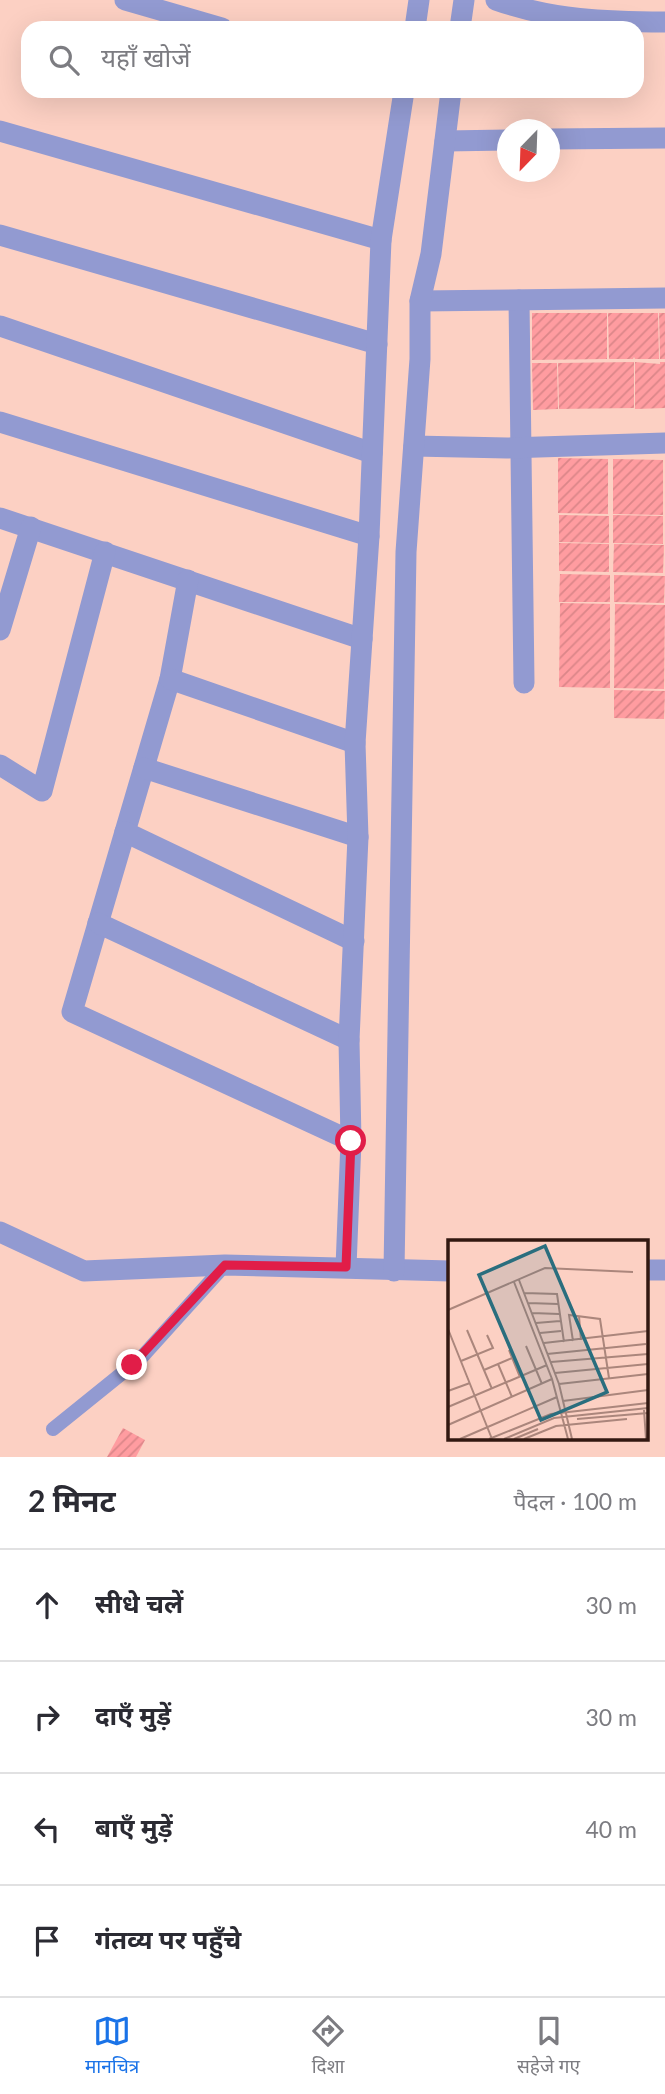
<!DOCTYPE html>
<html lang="hi">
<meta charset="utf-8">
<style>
:root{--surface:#fff;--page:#f2f2f3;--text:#2b2b33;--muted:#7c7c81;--line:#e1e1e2;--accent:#1a73e8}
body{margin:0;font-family:Lato,"Noto Sans Devanagari",sans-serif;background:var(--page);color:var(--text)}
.compass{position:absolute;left:497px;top:119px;width:63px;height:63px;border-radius:50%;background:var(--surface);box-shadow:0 7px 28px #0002;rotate:203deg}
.stop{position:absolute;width:21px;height:21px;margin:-16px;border:5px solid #e11d48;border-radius:50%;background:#fff}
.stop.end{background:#e11d48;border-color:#fff;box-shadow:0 2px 7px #0008}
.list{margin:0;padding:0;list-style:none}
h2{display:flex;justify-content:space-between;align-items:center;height:91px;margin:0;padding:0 28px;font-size:30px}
h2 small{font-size:23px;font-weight:400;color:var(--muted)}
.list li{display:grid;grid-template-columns:46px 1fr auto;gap:21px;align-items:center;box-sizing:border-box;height:112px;padding:0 28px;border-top:2px solid var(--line)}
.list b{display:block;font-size:26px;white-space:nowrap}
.list em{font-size:23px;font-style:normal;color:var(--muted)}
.icon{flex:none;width:38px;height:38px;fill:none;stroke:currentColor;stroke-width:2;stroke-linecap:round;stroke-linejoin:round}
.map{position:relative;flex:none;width:665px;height:1457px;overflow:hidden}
.search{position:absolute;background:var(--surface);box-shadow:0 7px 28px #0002;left:21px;right:21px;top:21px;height:77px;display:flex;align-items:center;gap:18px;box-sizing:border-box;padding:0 24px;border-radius:21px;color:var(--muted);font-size:26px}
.sheet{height:539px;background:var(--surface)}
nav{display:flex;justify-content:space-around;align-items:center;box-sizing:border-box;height:98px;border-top:2px solid var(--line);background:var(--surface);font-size:19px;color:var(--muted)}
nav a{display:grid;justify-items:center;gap:4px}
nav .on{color:var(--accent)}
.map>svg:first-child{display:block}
.building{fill:url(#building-hatch)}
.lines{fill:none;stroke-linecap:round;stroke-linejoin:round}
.service{stroke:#929ad1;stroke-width:14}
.minor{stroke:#929ad1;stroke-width:21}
.route{stroke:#e11d48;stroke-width:9}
.inset-road{fill:none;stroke:#ab867c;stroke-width:2}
.view{fill:#2a6e7e;fill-opacity:0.15;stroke:#2a6e7e;stroke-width:3.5}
.inset-edge{fill:none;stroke:#321811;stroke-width:3.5}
</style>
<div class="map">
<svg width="665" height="1457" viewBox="0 0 665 1457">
<defs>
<pattern id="building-hatch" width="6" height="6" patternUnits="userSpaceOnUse" patternTransform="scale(1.75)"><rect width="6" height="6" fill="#ff9ca0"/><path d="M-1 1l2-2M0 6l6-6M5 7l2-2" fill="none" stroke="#db8689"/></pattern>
</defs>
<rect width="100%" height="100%" fill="#fcd0c3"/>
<g class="building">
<polygon points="532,313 607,313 607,359 532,360"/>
<polygon points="608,313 658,313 659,359 635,359 634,357 633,359 609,359"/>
<polygon points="659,313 665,313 665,359 660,359"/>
<polygon points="634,362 634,408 559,409 558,363"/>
<polygon points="635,362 660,364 660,362 665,362 665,408 635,409"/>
<polygon points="532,363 557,363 558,409 533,410"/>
<polygon points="558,458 608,459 608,514 558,513"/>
<polygon points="613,459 663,460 663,515 613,514"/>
<polygon points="559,515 609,516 609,543 559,542"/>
<polygon points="613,515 663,516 663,544 613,543"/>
<polygon points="559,543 609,544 609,572 559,571"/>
<polygon points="614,544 664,545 663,573 613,572"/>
<polygon points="560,574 610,575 610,602 559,602"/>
<polygon points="614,575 665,576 664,603 614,602"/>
<polygon points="560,603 610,604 610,688 559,687"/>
<polygon points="615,604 665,605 664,689 614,688"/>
<polygon points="614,690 665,691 664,719 614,718"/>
<polygon points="123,1428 145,1440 136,1457 107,1457"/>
</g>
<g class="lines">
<polyline class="service" points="53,1429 141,1358 225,1265"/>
<g class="minor">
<polyline points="125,0 222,28"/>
<path d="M 496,0 C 552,20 606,22 665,22"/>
<polyline points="415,28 419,0"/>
<polyline points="460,28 464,0"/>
<polyline points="0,131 381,240"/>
<polyline points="550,139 665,138"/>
<polyline points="445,141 508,140"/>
<polyline points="0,235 377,344"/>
<polyline points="519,300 524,683"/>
<polyline points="420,301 665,298"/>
<polyline points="0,326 372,453"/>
<polyline points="0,422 369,536"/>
<polyline points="414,446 507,448 665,443"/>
<polyline points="0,518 362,639"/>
<polyline points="188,580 170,679 72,1012 351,1141"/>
<polyline points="0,630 31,527"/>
<polyline points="170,679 355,743"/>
<polyline points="0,765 42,791 105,552"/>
<polyline points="144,768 358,837"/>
<polyline points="125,832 354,941"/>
<polyline points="98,923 349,1040"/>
<polyline points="0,1232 84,1271 225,1265 450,1271"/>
<polyline points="346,1267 351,1141 349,1040 358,837 355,743 369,536 381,240 404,91"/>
<polyline points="646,1270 665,1270"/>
<polyline points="394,1271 406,552 420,359 420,301 431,254 451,91"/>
</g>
</g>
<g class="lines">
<polyline class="route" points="132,1365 225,1265 346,1267 351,1141"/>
</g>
<g transform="translate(448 1240)">
<rect width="200" height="200" fill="#fcd0c3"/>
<path class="inset-road" d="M 71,40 L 111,144 L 124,199M 66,42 L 104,139 L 120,199M 76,53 L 109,54 L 116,102M 80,63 L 110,64M 0,70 L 97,28 L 185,32M 84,73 L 111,74M 131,76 L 133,100M 88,83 L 112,81M 0,89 L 44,199M 19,90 L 44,149M 92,93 L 113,91M 125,101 L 121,75 L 152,79 L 161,138M 96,103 L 200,91M 78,106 L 94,144M 61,110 L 72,137M 99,114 L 198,104M 13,121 L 45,108 L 39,95M 103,122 L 200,114M 50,124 L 64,157M 36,130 L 64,118M 107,133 L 200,124M 111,144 L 200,134M 0,151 L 22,143M 115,161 L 200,150M 0,167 L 99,125M 196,170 L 198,199M 129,179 L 200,173M 0,185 L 104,139M 12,199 L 109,157M 41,199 L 103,174 L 200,163M 56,199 L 106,178 L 200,168M 66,199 L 90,189M 76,199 L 108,186 L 179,179"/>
<path class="view" d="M 97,6 L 159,152 L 93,180 L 31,35 Z"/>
<rect width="200" height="200" class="inset-edge"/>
</g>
</svg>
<svg class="compass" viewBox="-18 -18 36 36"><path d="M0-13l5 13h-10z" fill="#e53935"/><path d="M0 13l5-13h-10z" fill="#7c7c81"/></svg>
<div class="stop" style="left:351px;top:1141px"></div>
<div class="stop end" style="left:132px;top:1365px"></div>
<div class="search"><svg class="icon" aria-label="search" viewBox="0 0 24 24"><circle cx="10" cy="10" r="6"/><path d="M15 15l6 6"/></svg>यहाँ खोजें</div>
</div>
<section class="sheet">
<h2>2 मिनट<small>पैदल · 100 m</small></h2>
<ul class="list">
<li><svg class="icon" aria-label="ahead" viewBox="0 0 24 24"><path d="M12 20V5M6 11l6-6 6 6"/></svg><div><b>सीधे चलें</b></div><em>30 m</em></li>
<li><svg class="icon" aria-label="right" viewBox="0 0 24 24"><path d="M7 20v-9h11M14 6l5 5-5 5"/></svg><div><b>दाएँ मुड़ें</b></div><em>30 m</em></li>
<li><svg class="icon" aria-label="left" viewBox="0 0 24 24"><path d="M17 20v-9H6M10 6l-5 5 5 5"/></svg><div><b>बाएँ मुड़ें</b></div><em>40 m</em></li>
<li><svg class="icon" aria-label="arrive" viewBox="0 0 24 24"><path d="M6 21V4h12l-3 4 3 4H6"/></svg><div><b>गंतव्य पर पहुँचे</b></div></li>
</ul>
</section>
<nav>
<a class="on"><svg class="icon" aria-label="map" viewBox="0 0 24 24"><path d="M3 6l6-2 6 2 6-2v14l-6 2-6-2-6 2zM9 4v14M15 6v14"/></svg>मानचित्र</a>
<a><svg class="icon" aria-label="directions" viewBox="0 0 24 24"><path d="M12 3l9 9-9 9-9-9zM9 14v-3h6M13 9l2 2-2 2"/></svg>दिशा</a>
<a><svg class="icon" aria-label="saved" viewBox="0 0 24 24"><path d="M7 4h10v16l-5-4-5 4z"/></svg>सहेजे गए</a>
</nav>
